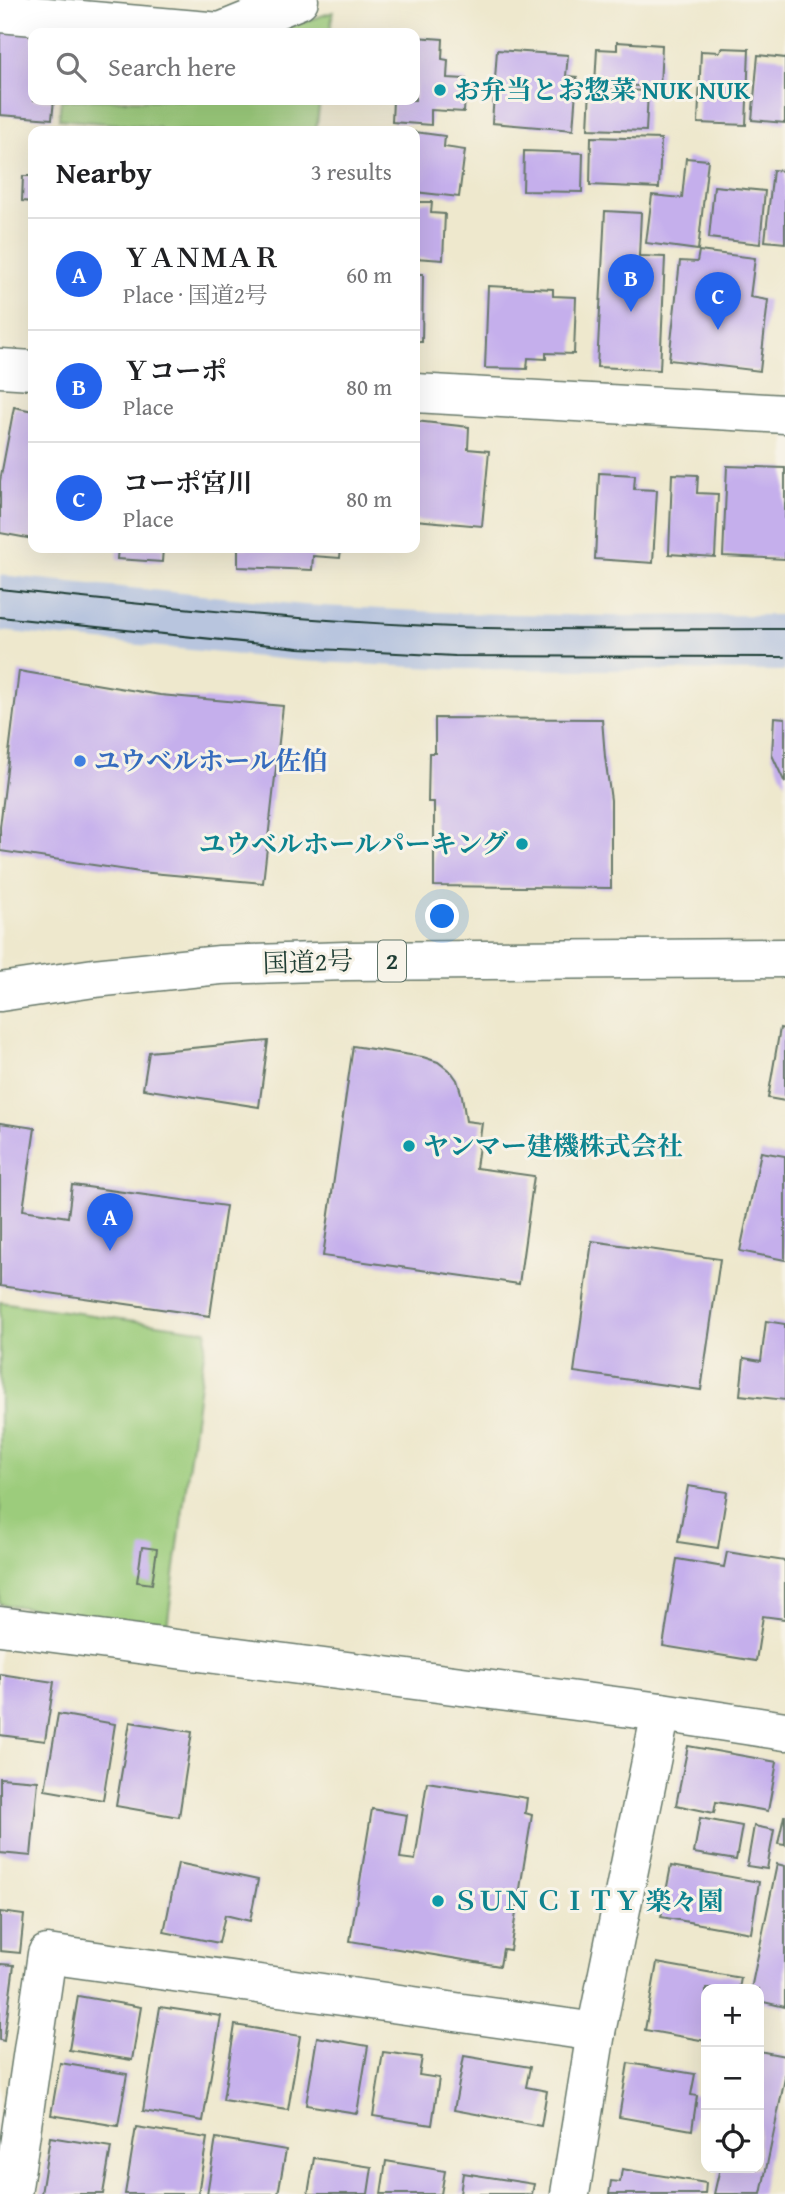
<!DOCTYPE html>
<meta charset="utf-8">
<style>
:root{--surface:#fff;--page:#f2f2f2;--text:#202124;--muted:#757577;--line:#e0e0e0;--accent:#2563eb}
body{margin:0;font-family:"Gentium Book Plus","Noto Serif JP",serif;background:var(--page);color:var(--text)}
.controls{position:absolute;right:21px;bottom:21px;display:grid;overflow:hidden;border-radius:14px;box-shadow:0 7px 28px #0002}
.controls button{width:63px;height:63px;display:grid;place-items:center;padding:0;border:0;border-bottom:2px solid var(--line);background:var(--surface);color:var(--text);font:35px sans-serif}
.you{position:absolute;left:443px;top:917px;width:24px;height:24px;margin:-18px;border:5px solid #fff;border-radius:50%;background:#1a73e8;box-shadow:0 0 0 10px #1a73e833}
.badge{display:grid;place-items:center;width:46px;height:46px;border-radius:50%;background:var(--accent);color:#fff;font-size:23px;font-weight:700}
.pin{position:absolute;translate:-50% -58px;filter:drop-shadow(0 2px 4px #0008)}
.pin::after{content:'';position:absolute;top:37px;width:24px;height:21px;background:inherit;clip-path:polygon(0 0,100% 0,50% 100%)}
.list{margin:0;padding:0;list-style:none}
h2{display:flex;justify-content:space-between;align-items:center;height:91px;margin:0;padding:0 28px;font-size:30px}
h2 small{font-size:23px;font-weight:400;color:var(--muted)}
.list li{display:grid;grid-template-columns:46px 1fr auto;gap:21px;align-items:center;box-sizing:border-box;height:112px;padding:0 28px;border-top:2px solid var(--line)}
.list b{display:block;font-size:26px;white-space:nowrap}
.list p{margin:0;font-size:23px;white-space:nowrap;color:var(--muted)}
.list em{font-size:23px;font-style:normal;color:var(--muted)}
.icon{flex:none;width:38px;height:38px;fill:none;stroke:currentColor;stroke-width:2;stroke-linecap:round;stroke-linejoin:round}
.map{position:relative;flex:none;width:785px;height:2194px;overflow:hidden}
.search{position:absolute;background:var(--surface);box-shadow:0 7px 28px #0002;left:28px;top:28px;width:392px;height:77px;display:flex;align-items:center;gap:18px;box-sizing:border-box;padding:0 24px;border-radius:14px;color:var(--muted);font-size:26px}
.panel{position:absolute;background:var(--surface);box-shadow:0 7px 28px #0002;left:28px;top:126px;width:392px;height:427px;border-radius:14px}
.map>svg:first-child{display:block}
.industrial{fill:#b8c5de}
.green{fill:#9ccc7b;stroke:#5e8458;stroke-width:2}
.building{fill:#c5afec}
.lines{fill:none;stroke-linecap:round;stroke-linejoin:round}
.minor-casing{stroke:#67796a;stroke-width:41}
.trunk-casing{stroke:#67796a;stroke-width:41}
.minor{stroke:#fff;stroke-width:38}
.trunk{stroke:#fff;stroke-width:38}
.tram{stroke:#1f3d34;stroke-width:2}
.culture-dot{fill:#0f9aa8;stroke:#f7f3e8;stroke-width:2.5}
.shop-dot{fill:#3f7fe0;stroke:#f7f3e8;stroke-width:2.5}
.labels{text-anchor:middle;stroke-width:6;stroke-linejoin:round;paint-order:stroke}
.shield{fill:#f7f3e8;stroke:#60746a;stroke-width:2}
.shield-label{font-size:24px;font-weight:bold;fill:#1f3d34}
.culture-label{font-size:26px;font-weight:bold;fill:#0d838f;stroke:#f7f3e8;text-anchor:start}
.shop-label{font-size:26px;font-weight:bold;fill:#366cbe;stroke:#f7f3e8;text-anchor:start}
.street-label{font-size:26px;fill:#1f3d34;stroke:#f7f3e8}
</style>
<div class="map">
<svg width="785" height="2194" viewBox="0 0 785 2194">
<rect width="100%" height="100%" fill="#f7f3e8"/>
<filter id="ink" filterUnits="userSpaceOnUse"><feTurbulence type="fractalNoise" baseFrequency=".0143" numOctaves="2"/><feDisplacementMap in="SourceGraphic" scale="14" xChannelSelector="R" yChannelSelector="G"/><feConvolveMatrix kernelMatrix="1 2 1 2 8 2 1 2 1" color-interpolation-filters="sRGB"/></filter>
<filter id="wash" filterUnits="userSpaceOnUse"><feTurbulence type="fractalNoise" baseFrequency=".00686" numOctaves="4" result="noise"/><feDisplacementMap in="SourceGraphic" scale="28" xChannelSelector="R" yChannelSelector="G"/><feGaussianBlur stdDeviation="1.57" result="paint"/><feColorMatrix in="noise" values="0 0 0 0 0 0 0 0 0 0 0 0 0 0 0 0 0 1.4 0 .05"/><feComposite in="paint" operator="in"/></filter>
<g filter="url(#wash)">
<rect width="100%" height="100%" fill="#eee8cd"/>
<polygon class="industrial" points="0,575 303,605 457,613 612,616 785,615 785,671 455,669 299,661 0,631"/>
<g class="green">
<polygon points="333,12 330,33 270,33"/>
<polygon points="61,100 320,100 316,131 160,131 160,128 59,119"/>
<polygon points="0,1302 207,1331 167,1627 0,1604"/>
</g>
<g id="blocks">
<g class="building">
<polygon points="0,30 33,33 33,100 54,100 52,119 0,115"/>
<polygon points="415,37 443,39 442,59 448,60 447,78 466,79 464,112 431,110 431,125 392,122 393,100 415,100"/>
<polygon points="617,42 662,45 660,87 595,84 597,49 617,50"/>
<polygon points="721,48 749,49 746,125 698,123 701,51 720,52"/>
<polygon points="497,50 568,55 566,76 577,77 573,130 492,123"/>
<polygon points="758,55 785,58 785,123 752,120"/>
<polygon points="590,89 648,91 646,131 588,129"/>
<polygon points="415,132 445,136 444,147 465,150 459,197 415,192"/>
<polygon points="591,137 661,139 659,188 590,185"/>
<polygon points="524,151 583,153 582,192 523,191"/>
<polygon points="686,158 708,160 698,250 646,243 652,195 682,198"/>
<polygon points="773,170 785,171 785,243 765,241"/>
<polygon points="23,176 33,176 33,202 22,201"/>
<polygon points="714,186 765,191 760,244 709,238"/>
<polygon points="415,202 432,202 431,213 445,214 443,260 415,258"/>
<polygon points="605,211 641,213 639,256 665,257 660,370 597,367"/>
<polygon points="699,251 755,258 750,297 768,300 760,371 669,360 680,261 697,262"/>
<polygon points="415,274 423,274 422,342 415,342"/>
<polygon points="488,286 553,289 553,296 576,297 574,354 546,353 546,359 528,358 527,369 485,368"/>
<polygon points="14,407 33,411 33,539 0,533 0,481"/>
<polygon points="415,421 469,427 468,449 489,451 482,526 415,520"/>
<polygon points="727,466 785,468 785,559 723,556"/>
<polygon points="599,473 635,475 634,489 657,490 653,563 595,559"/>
<polygon points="672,474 698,475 697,493 718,494 715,557 669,554"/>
<polygon points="118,548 163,548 162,562 117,559"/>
<polygon points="238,548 341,548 340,558 313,556 312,570 238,567"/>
<polygon points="19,671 160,695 283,706 263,883 140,872 0,851 0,827"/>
<polygon points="774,717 785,718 785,783 772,755"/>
<polygon points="435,718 602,719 605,757 611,800 611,888 434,886 434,802 428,802 429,753 435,753"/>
<polygon points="780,1028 785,1029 785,1101 768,1098"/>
<polygon points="268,1041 259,1107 143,1089 149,1052"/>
<polygon points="353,1046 423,1057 438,1062 452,1073 457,1080 462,1096 466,1121 482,1123 476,1168 534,1176 519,1284 323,1256"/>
<polygon points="0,1123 35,1128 23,1210 68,1217 72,1185 226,1206 210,1316 0,1286"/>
<polygon points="761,1152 785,1156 785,1260 740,1251"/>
<polygon points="592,1241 720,1259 701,1390 574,1372"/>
<polygon points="766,1321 785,1324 785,1400 740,1395 744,1358 761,1361"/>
<polygon points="688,1486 727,1492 718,1548 678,1542"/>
<polygon points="142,1547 157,1549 152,1584 137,1582"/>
<polygon points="727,1552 785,1561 785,1619 763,1616 756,1661 663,1646 677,1559 724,1567"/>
<polygon points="0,1674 54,1682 45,1741 0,1735"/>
<polygon points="58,1714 115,1724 103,1800 45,1790"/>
<polygon points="130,1722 192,1732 179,1817 116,1806"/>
<polygon points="688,1746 777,1762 768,1811 716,1802 714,1813 676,1805"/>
<polygon points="0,1778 38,1781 31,1856 0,1853"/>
<polygon points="427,1782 527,1798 525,1813 532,1815 510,1950 503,1949 500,1966 350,1941 372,1809 407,1815 400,1858 415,1860"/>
<polygon points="784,1816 785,1816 785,1845 778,1844"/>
<polygon points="700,1818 742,1826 736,1860 694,1853"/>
<polygon points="754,1826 774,1830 767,1869 747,1866"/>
<polygon points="178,1863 258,1880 250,1921 225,1915 219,1943 164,1932"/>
<polygon points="777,1864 785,1866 785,2007 759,2001 759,1989 751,1989"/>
<polygon points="671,1866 759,1882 751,1933 661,1917"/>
<polygon points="0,1912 24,1915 20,1953 0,1951"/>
<polygon points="657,1963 741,1978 739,1989 706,1989 706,2041 645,2030"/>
<polygon points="0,1964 14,1965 4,2041 0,2040"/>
<polygon points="78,1996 141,2007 132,2060 69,2050"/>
<polygon points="160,2007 221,2016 203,2121 143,2111"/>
<polygon points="235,2025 300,2036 288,2110 223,2100"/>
<polygon points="317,2037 368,2046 357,2113 306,2105"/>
<polygon points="759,2051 785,2056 785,2078 761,2194 714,2194 720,2168 759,2168"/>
<polygon points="383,2052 422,2057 419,2075 439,2078 432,2125 373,2116"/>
<polygon points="464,2056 530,2067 526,2087 547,2091 541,2126 454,2110"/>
<polygon points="60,2063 127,2074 118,2126 51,2115"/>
<polygon points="628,2063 695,2074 691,2095 697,2096 692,2130 619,2117"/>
<polygon points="136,2127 207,2138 198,2194 125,2194"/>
<polygon points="50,2137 111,2147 103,2194 41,2194"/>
<polygon points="216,2138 286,2150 278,2194 207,2194"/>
<polygon points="314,2158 372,2167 368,2194 308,2194"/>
<polygon points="386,2161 445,2171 441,2194 381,2194"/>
<polygon points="622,2169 706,2183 705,2194 609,2194 611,2181 620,2182"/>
<polygon points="463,2173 534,2184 532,2194 460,2194"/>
</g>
</g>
</g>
<g filter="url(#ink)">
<use href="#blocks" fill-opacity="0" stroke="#67796a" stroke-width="2"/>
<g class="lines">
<defs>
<g id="minor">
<polyline points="0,13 220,32 299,0"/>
<polyline points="0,368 33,370"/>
<polyline points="415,393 785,414"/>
<polyline points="0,1626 661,1712 785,1731"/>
<polyline points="12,2194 47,1954 596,2032"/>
<polyline points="570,2194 596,2032 661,1712"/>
</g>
<polyline id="trunk" points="0,992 94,978 220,965 346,961 785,958"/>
</defs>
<use href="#minor" class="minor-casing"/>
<use href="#trunk" class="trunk-casing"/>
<use href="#minor" class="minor"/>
<use href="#trunk" class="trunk"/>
<g class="tram">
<path d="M 0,589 C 152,606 303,621 455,627 C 565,631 675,629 785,629"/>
<polyline points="0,617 299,648 455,656 785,657"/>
</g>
</g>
</g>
<g class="culture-dot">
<circle cx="440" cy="90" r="7"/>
<circle cx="522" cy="844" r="7"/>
<circle cx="409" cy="1146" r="7"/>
<circle cx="438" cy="1901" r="7"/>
</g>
<circle class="shop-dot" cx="80" cy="761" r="7"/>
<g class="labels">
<rect class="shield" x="378" y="940.5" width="28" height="41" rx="5"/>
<g class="shield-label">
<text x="392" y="969">2</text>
</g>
<g class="culture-label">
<text x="454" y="99">お弁当とお惣菜 NUK NUK</text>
<text x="508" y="853" text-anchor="end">ユウベルホールパーキング</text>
<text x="423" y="1155">ヤンマー建機株式会社</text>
<text x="452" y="1910">ＳＵＮ ＣＩＴＹ 楽々園</text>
</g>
<g class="shop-label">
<text x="94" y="770">ユウベルホール佐伯</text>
</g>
<g class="street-label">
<text transform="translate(308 962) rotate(-2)" y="9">国道2号</text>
</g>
</g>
</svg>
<div class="controls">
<button>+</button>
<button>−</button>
<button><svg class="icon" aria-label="locate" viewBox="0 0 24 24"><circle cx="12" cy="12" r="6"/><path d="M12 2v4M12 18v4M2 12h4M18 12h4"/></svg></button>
</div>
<div class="you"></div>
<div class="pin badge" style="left:110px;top:1251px">A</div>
<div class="pin badge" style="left:631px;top:312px">B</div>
<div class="pin badge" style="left:718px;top:330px">C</div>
<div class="search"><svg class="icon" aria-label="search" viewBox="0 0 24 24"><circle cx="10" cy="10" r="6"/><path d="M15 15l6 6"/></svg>Search here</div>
<section class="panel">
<h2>Nearby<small>3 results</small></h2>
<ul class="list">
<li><span class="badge">A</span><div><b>ＹＡＮＭＡＲ</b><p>Place · 国道2号</p></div><em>60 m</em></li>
<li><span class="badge">B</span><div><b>Ｙコーポ</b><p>Place</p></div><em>80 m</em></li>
<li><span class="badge">C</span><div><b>コーポ宮川</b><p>Place</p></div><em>80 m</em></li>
</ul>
</section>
</div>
